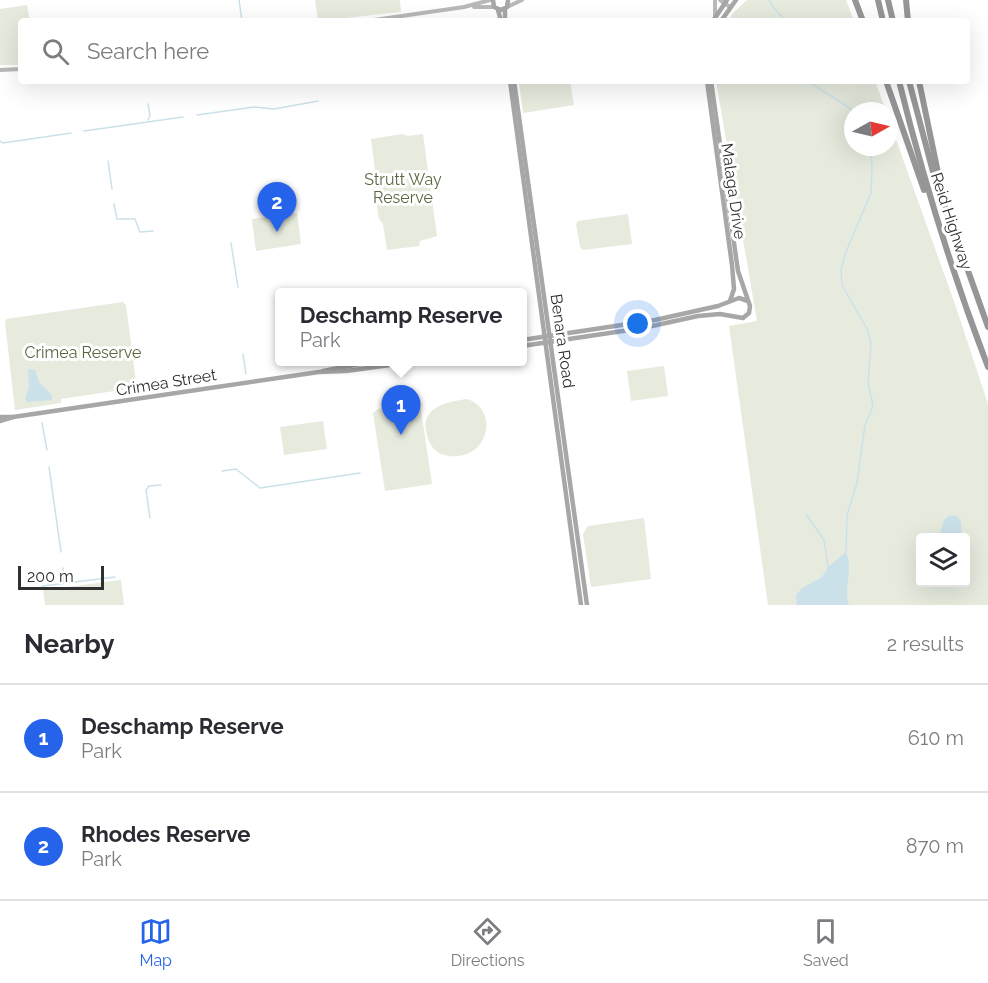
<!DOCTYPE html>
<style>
:root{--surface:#fff;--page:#f2f2f3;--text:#2b2b33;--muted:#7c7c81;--line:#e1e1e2;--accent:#2563eb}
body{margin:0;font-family:Raleway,sans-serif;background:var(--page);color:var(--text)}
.controls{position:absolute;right:18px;bottom:18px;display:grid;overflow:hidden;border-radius:6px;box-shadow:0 6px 24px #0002}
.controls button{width:54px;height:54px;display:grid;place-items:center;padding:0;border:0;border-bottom:2px solid var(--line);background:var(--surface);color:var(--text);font:30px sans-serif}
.compass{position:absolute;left:844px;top:102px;width:54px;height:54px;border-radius:50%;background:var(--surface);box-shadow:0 6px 24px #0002;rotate:82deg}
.scale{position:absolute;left:18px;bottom:15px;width:86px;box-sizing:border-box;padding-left:6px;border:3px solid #2f2f2f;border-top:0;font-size:16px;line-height:21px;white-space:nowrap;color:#2f2f2f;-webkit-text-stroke:4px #fff;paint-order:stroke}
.you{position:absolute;left:638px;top:324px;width:21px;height:21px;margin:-15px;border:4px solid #fff;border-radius:50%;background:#1a73e8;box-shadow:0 0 0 9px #1a73e833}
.badge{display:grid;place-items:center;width:39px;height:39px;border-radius:50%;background:var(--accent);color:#fff;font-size:20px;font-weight:700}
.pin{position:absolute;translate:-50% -50px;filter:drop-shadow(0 2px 3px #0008)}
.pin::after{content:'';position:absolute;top:32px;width:21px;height:18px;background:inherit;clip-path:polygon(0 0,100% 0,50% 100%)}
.popup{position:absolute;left:275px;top:288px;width:252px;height:78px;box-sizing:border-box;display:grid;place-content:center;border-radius:6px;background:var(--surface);filter:drop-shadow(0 2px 4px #0005);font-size:20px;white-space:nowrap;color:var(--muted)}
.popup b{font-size:22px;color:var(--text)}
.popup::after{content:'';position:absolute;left:50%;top:100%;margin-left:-12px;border:12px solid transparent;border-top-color:var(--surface)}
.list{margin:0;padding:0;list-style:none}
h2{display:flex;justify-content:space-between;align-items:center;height:78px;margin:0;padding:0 24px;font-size:26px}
h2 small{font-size:20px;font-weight:400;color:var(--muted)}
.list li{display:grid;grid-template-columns:39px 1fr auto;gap:18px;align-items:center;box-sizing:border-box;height:108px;padding:0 24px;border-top:2px solid var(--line)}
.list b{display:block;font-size:22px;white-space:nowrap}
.list p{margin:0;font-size:20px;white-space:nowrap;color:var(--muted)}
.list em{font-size:20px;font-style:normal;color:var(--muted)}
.icon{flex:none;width:33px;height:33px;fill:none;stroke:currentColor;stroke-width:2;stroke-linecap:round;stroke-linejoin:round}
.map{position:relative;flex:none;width:988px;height:605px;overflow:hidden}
.search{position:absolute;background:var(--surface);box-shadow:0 6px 24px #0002;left:18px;right:18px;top:18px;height:66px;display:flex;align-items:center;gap:15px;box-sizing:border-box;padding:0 21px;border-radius:6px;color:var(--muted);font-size:22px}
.sheet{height:294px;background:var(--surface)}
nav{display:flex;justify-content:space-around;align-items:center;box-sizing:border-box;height:84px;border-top:2px solid var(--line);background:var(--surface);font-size:16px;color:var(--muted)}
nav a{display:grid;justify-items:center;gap:3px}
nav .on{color:var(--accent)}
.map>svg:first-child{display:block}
.green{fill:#e6ebde;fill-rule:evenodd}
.water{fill:#cbe1e9}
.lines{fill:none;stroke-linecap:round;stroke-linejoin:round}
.stream{stroke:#cbe1e9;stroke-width:1.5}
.secondary{stroke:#b9b9b9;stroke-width:4}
.primary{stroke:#a7a7a7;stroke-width:4.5}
.motorway{stroke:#969696;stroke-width:6}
.labels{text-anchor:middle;stroke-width:6;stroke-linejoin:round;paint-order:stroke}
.park-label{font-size:16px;fill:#56673f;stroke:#fff}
.street-label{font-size:16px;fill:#2f2f2f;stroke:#fff}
</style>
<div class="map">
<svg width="988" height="605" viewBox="0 0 988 605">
<rect width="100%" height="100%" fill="#fff"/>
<g class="green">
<polygon points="315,0 400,0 401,12 318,21"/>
<polygon points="747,0 846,0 854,21 728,21 733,13"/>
<polygon points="27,5 30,21 21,21 21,65 0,65 0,9"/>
<polygon points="532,81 570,81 574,105 523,113 519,83"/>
<path d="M 716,81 L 875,81 L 886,111 L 853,111 L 853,147 L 889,147 L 889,120 L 956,307 L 988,404 L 988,605 L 768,605 L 729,326 L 757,321 ZM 920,538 L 966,538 L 966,582 L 920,582 Z"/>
<polygon points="402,134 408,136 423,134 437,236 420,241 419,246 387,250 383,224 379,219 372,175 375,170 371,139"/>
<polygon points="297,213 301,244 256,251 252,219"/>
<polygon points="628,214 632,244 583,250 580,247 576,224 578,221"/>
<polygon points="123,302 126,305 137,390 134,392 129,393 128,389 61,399 61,403 15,410 5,322 6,319"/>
<polygon points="664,366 668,396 631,401 627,371"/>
<path d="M 467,399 C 497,408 491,453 458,456 C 449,457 439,455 433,448 C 429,443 427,437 426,431 C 421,407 449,401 467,399 Z"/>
<polygon points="420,403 432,484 385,491 373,413 378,409"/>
<polygon points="323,421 327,449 284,455 280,427"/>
<polygon points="644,518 651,579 591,587 583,534 588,526"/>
<polygon points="121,580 124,605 45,605 43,590"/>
</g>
<g class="water">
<polygon points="28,369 35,370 39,382 52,395 52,400 27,402 25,399 29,388"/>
<polygon points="950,515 957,516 961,522 962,537 939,537 944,520"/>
<path d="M 846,552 C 854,569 843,588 849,605 L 797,605 L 796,595 L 802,588 L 822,577 L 828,567 Z"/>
</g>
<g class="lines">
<g class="stream">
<polyline points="239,0 242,21"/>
<polyline points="769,0 773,7 786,21"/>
<path d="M 809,81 C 823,93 839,99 853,111"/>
<polyline points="197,115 254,107 274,109 318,101"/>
<polyline points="148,120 150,116 148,104"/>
<polyline points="84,131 183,117"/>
<polyline points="0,141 3,143 71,133"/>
<polyline points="108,161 112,189"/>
<polyline points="114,204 117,219 135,219 140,232 153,231"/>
<polyline points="231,243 238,287"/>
<polyline points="243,354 246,374"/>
<polyline points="42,423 47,450"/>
<polyline points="49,467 61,552"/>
<polyline points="222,471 236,469 260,488 360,473"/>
<polyline points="806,514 824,540 828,567"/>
<polyline points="150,518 146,490 149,486 161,485"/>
<polyline points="846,552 847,515 857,483 865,425 873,406 868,383 871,344 867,329 842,285 841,269 846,252 871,193 872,167 870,147"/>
<polyline points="63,583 64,578 63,568"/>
<polyline points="39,589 43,586 115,577"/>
</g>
<g class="secondary">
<polyline points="715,0 715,17"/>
<polyline points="720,0 730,7"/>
<polyline points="474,7 494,7"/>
<polyline points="507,7 522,0"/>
<polyline points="367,21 464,7 490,0"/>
<polyline points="0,70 21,69"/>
</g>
<g class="primary">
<polyline points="493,0 494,7 501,10 507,7 508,0"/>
<polyline points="505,9 505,21"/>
<polyline points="498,10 501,21"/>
<polyline points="713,21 727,0"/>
<polyline points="721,21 736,0"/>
<polyline points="510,81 581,605"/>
<polyline points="514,81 587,605"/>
<polyline points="707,81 732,265 734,289 730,301"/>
<polyline points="522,340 655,320 718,306 739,298 748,301"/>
<polyline points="522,346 643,328 698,316 720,314 743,318 749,313 750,306 738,271 711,81"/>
<polyline points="323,371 370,362"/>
<polyline points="0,417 13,417 319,372 346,371 412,362"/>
<polyline points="0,421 13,417"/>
</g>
<g class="motorway">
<polyline points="855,0 863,21"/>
<polyline points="878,0 883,21"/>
<polyline points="888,0 893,21"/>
<polyline points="906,0 908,21"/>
<polyline points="886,81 924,190"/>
<path d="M 899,81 C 923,178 952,273 988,367"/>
<polyline points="909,81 933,172 988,327"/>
<polyline points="919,81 941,187"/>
</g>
</g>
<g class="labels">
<g class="park-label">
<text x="403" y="185">Strutt Way<tspan x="403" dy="18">Reserve</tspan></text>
<text x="83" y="358">Crimea Reserve</text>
</g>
<g class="street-label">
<text transform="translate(734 191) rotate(82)" y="6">Malaga Drive</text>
<text transform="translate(952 221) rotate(72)" y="6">Reid Highway</text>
<text transform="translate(563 341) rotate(82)" y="6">Benara Road</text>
<text transform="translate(166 382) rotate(-9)" y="6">Crimea Street</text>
</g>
</g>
</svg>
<div class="controls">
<button><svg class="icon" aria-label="layers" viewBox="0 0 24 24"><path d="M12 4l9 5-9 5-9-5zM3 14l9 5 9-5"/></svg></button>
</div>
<svg class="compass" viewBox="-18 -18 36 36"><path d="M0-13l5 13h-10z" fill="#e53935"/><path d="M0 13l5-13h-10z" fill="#7c7c81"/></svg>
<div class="scale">200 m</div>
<div class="you"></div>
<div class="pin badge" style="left:401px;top:435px">1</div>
<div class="popup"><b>Deschamp Reserve</b>Park</div>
<div class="pin badge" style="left:277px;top:232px">2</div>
<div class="search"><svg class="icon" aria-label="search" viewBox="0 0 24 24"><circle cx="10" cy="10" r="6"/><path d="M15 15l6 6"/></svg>Search here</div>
</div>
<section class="sheet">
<h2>Nearby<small>2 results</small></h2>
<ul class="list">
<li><span class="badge">1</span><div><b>Deschamp Reserve</b><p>Park</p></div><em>610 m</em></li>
<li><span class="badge">2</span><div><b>Rhodes Reserve</b><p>Park</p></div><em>870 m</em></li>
</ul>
</section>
<nav>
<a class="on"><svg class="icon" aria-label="map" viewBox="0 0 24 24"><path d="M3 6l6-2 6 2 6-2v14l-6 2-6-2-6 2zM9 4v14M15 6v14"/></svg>Map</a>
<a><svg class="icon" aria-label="directions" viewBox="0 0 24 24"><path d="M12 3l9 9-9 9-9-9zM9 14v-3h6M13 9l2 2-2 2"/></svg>Directions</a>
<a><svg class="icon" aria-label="saved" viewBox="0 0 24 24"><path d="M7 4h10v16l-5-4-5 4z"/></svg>Saved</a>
</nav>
